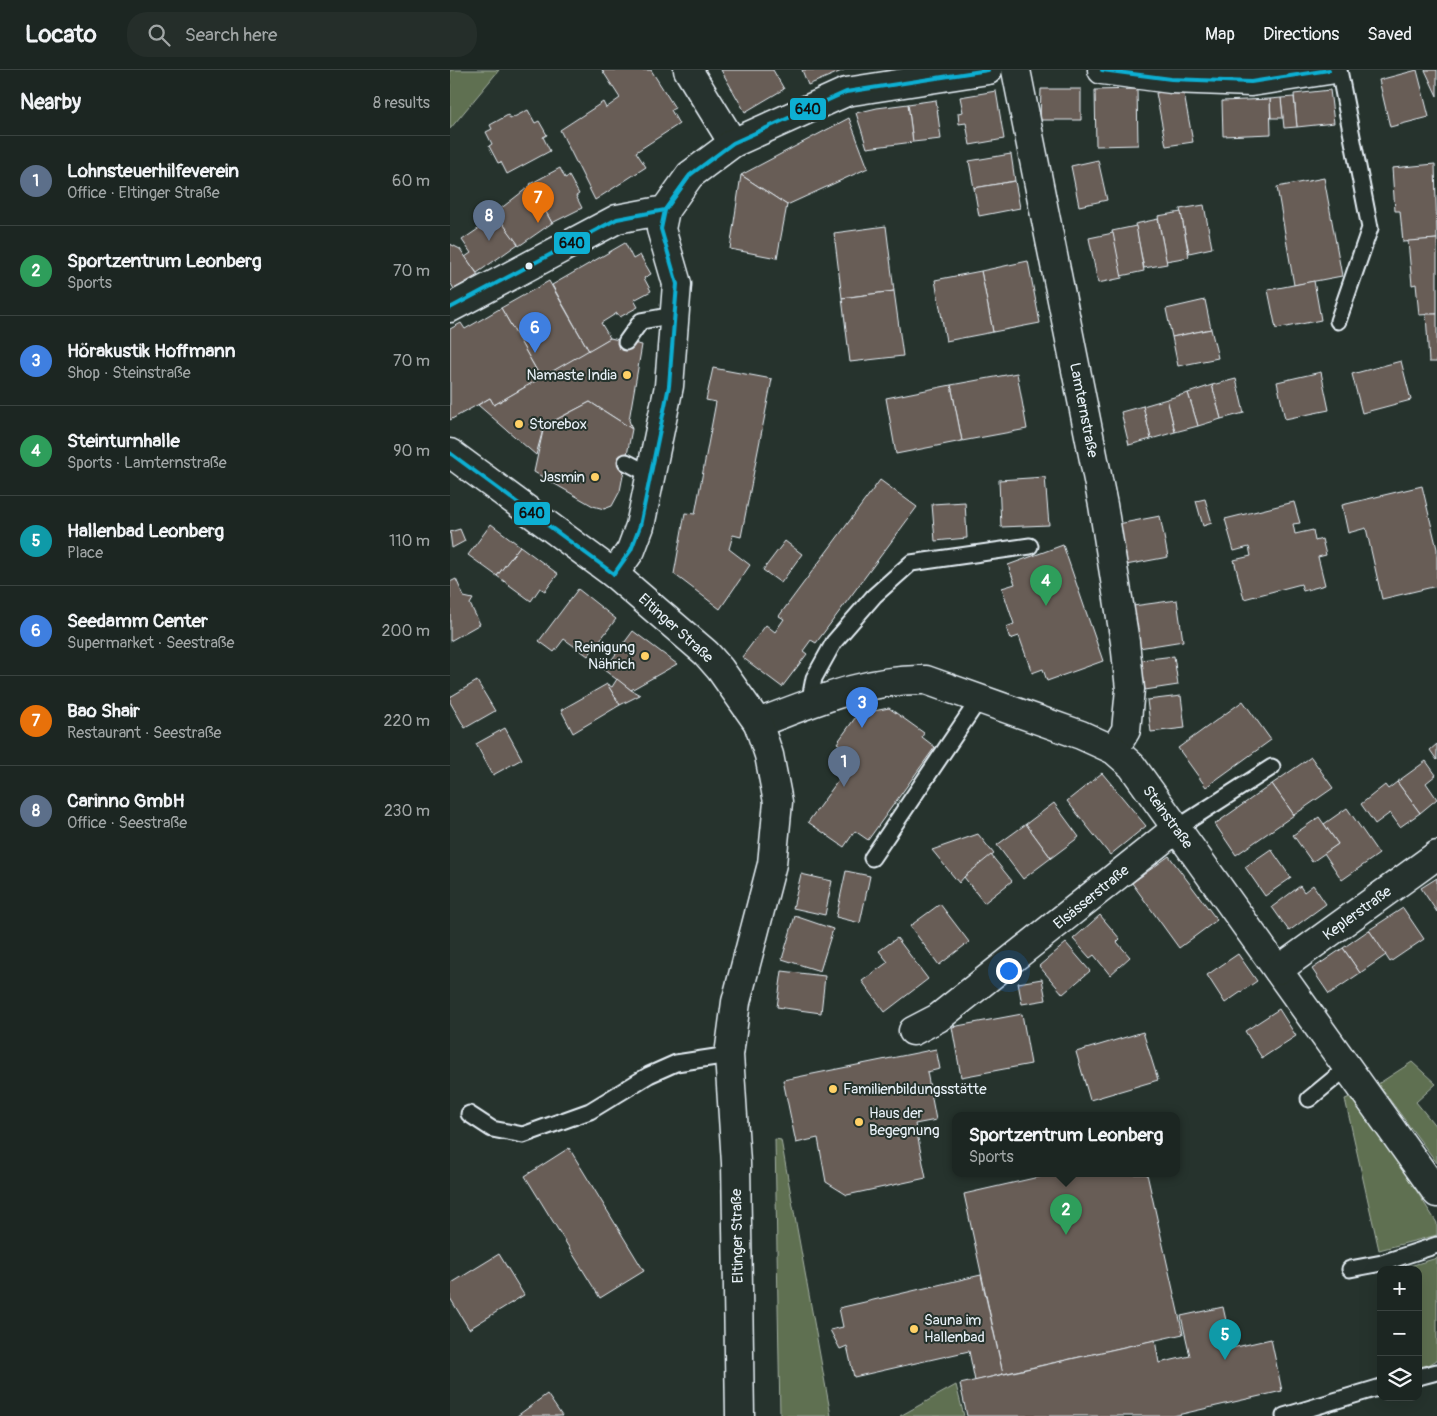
<!DOCTYPE html>
<meta charset="utf-8">
<style>
:root{--surface:#1c2622;--page:#252e2a;--text:#f1f3f6;--muted:#a0a5a5;--line:#3a4340;--accent:#ffd166}
body{margin:0;font-family:Pangolin,sans-serif;background:var(--page);color:var(--text)}
.controls{position:absolute;right:15px;bottom:15px;display:grid;overflow:hidden;border-radius:10px;box-shadow:0 5px 20px #0002}
.controls button{width:45px;height:45px;display:grid;place-items:center;padding:0;border:0;border-bottom:1px solid var(--line);background:var(--surface);color:var(--text);font:25px sans-serif}
.you{position:absolute;left:558px;top:900px;width:18px;height:18px;margin:-12px;border:4px solid #fff;border-radius:50%;background:#1a73e8;box-shadow:0 0 0 8px #1a73e833}
.badge{display:grid;place-items:center;width:32px;height:32px;border-radius:50%;background:var(--accent);color:#fff;font-size:16px;font-weight:700}
.pin{position:absolute;translate:-50% -41px;filter:drop-shadow(0 1px 2px #0008)}
.pin::after{content:'';position:absolute;top:26px;width:18px;height:15px;background:inherit;clip-path:polygon(0 0,100% 0,50% 100%)}
.popup{position:absolute;left:502px;top:1042px;width:228px;height:65px;box-sizing:border-box;display:grid;place-content:center;border-radius:10px;background:var(--surface);filter:drop-shadow(0 1px 4px #0005);font-size:16px;white-space:nowrap;color:var(--muted)}
.popup b{font-size:19px;color:var(--text)}
.popup::after{content:'';position:absolute;left:50%;top:100%;margin-left:-10px;border:10px solid transparent;border-top-color:var(--surface)}
.list{margin:0;padding:0;list-style:none}
h2{display:flex;justify-content:space-between;align-items:center;height:65px;margin:0;padding:0 20px;font-size:21px}
h2 small{font-size:16px;font-weight:400;color:var(--muted)}
.list li{display:grid;grid-template-columns:32px 1fr auto;gap:15px;align-items:center;box-sizing:border-box;height:90px;padding:0 20px;border-top:1px solid var(--line)}
.list b{display:block;font-size:19px;white-space:nowrap}
.list p{margin:0;font-size:16px;white-space:nowrap;color:var(--muted)}
.list em{font-size:16px;font-style:normal;color:var(--muted)}
.icon{flex:none;width:28px;height:28px;fill:none;stroke:currentColor;stroke-width:2;stroke-linecap:round;stroke-linejoin:round}
.map{position:relative;flex:none;width:987px;height:1346px;overflow:hidden}
header{display:flex;align-items:center;gap:30px;box-sizing:border-box;height:70px;padding:0 25px;background:var(--surface);border-bottom:1px solid var(--line)}
header strong{font-size:24px}
nav{display:flex;gap:28px;margin-inline-start:auto;font-size:18px}
.search{width:350px;height:45px;background:var(--page);display:flex;align-items:center;gap:12px;box-sizing:border-box;padding:0 18px;border-radius:20px;color:var(--muted);font-size:19px}
main{display:flex}
aside{flex:1;background:var(--surface)}
.map>svg:first-child{display:block}
.green{fill:#5f7051;stroke:#a4b0a4}
.building{fill:#685d56;stroke:#e8f1f8}
.lines{fill:none;stroke-linecap:round;stroke-linejoin:round}
.service-casing{stroke:#e8f1f8;stroke-width:19}
.minor-casing{stroke:#e8f1f8;stroke-width:31}
.secondary-casing{stroke:#e8f1f8;stroke-width:31}
.service{stroke:#26332d;stroke-width:15}
.minor{stroke:#26332d;stroke-width:28}
.secondary{stroke:#26332d;stroke-width:28}
.bus-1-casing{stroke:#26332d;stroke-width:8}
.bus-1{stroke:#0dafd3;stroke-width:4}
.bus-dot{fill:#e8f1f8;stroke:#26332d;stroke-width:2}
.poi-dot{fill:#ffd166;stroke:#26332d;stroke-width:2}
.labels{text-anchor:middle;stroke-width:4;stroke-linejoin:round;paint-order:stroke}
.poi-label{font-size:15px;fill:#e8f1f8;stroke:#26332d;text-anchor:start}
.street-label{font-size:15px;fill:#e8f1f8;stroke:#26332d}
.line-badge{stroke:#26332d;stroke-width:2}
.pale-badge-label{font-size:14px;text-anchor:middle;font-weight:bold;fill:#111}
</style>
<header>
<strong>Locato</strong>
<div class="search"><svg class="icon" aria-label="search" viewBox="0 0 24 24"><circle cx="10" cy="10" r="6"/><path d="M15 15l6 6"/></svg>Search here</div>
<nav><a>Map</a><a>Directions</a><a>Saved</a></nav>
</header>
<main>
<aside>
<h2>Nearby<small>8 results</small></h2>
<ul class="list">
<li><span class="badge" style="background:#5c6f8a">1</span><div><b>Lohnsteuerhilfeverein</b><p>Office · Eltinger Straße</p></div><em>60 m</em></li>
<li><span class="badge" style="background:#2e9e5b">2</span><div><b>Sportzentrum Leonberg</b><p>Sports</p></div><em>70 m</em></li>
<li><span class="badge" style="background:#3f7fe0">3</span><div><b>Hörakustik Hoffmann</b><p>Shop · Steinstraße</p></div><em>70 m</em></li>
<li><span class="badge" style="background:#2e9e5b">4</span><div><b>Steinturnhalle</b><p>Sports · Lamternstraße</p></div><em>90 m</em></li>
<li><span class="badge" style="background:#0f9aa8">5</span><div><b>Hallenbad Leonberg</b><p>Place</p></div><em>110 m</em></li>
<li><span class="badge" style="background:#3f7fe0">6</span><div><b>Seedamm Center</b><p>Supermarket · Seestraße</p></div><em>200 m</em></li>
<li><span class="badge" style="background:#e8710a">7</span><div><b>Bao Shair</b><p>Restaurant · Seestraße</p></div><em>220 m</em></li>
<li><span class="badge" style="background:#5c6f8a">8</span><div><b>Carinno GmbH</b><p>Office · Seestraße</p></div><em>230 m</em></li>
</ul>
</aside>
<div class="map">
<svg width="987" height="1346" viewBox="0 0 987 1346">
<rect width="100%" height="100%" fill="#26332d"/>
<filter id="ink" filterUnits="userSpaceOnUse"><feTurbulence type="fractalNoise" baseFrequency=".02" numOctaves="2"/><feDisplacementMap in="SourceGraphic" scale="10" xChannelSelector="R" yChannelSelector="G"/><feConvolveMatrix kernelMatrix="1 2 1 2 8 2 1 2 1" color-interpolation-filters="sRGB"/></filter>
<g filter="url(#ink)">
<g class="green">
<polygon points="0,0 49,0 0,59"/>
<polygon points="962,992 986,1014 966,1032 987,1058 987,1093 928,1014"/>
<polygon points="905,1025 987,1153 987,1165 929,1180 895,1029"/>
<polygon points="325,1069 331,1070 381,1346 330,1346"/>
<polygon points="987,1188 987,1290 970,1300 968,1294 968,1200 946,1200"/>
<polygon points="506,1315 514,1346 450,1346"/>
</g>
<g class="building">
<polygon points="152,0 201,0 225,38 221,40 229,54 186,82 196,97 145,130 110,60 153,32 156,38 170,28"/>
<polygon points="271,0 323,0 334,19 295,42"/>
<polygon points="352,0 394,0 358,15"/>
<polygon points="967,0 979,47 940,57 929,10"/>
<polygon points="975,0 987,0 987,26"/>
<polygon points="591,19 631,19 631,50 590,50"/>
<polygon points="687,19 688,75 646,76 645,20"/>
<polygon points="733,19 743,72 716,76 706,23"/>
<polygon points="880,20 884,53 847,57 844,24"/>
<polygon points="546,21 554,69 520,75 516,53 509,54 508,43 513,42 510,27"/>
<polygon points="844,27 847,57 834,58 831,28"/>
<polygon points="831,28 833,48 821,48 820,29"/>
<polygon points="820,29 821,64 773,66 772,31"/>
<polygon points="486,30 491,69 463,72 458,34"/>
<polygon points="458,34 463,72 417,78 406,43 427,38"/>
<polygon points="78,40 85,53 89,51 97,65 93,67 100,81 57,104 51,92 48,93 39,76 42,74 36,62 42,59 40,55 58,45 60,49"/>
<polygon points="399,48 418,98 337,135 291,105"/>
<polygon points="561,84 565,111 524,118 519,91"/>
<polygon points="648,90 657,130 629,136 621,96"/>
<polygon points="985,94 987,169 953,172 950,141 945,141 942,98"/>
<polygon points="110,98 115,108 119,106 129,124 126,126 132,138 102,153 80,114"/>
<polygon points="291,105 337,135 327,188 280,179"/>
<polygon points="874,108 892,206 844,215 827,117"/>
<polygon points="565,111 570,138 529,146 524,118"/>
<polygon points="81,115 102,153 69,176 45,143"/>
<polygon points="754,135 762,178 739,183 730,139"/>
<polygon points="731,142 739,187 716,191 708,146"/>
<polygon points="45,143 68,174 27,203 15,187 21,183 12,170 37,153 35,150"/>
<polygon points="708,149 717,194 694,198 685,154"/>
<polygon points="436,156 444,221 392,228 384,163"/>
<polygon points="686,156 694,201 671,206 662,161"/>
<polygon points="663,163 672,208 648,213 639,168"/>
<polygon points="987,169 987,244 969,245 966,214 962,215 958,171"/>
<polygon points="175,173 183,189 190,185 201,204 194,208 201,221 184,230 188,237 170,247 167,243 151,253 160,268 139,281 102,215"/>
<polygon points="0,174 10,179 28,205 4,219 0,212"/>
<polygon points="578,191 590,253 543,262 531,201"/>
<polygon points="531,201 543,262 496,271 485,210"/>
<polygon points="99,211 139,281 91,308 51,238"/>
<polygon points="864,211 871,250 826,259 818,220"/>
<polygon points="444,221 453,286 400,292 392,228"/>
<polygon points="755,230 761,259 722,267 716,239"/>
<polygon points="51,238 91,308 44,335 40,328 0,350 0,259 11,253 15,259"/>
<polygon points="976,244 987,244 987,292 979,292"/>
<polygon points="761,259 768,288 728,296 722,267"/>
<polygon points="160,268 192,275 179,350 182,359 140,332 94,356 86,385 28,335 40,328 44,335"/>
<polygon points="951,291 961,330 912,343 902,304"/>
<polygon points="263,298 322,309 291,467 283,465 279,479 300,495 270,539 224,504 235,443 245,444 266,332 256,330"/>
<polygon points="871,302 879,340 835,349 827,312"/>
<polygon points="567,303 577,359 512,371 501,315"/>
<polygon points="786,309 794,343 771,349 762,315"/>
<polygon points="501,315 512,371 446,384 436,328"/>
<polygon points="762,315 771,349 748,356 738,323"/>
<polygon points="738,323 748,356 725,362 717,329"/>
<polygon points="717,329 725,362 701,369 693,336"/>
<polygon points="140,332 182,359 170,421 162,436 154,439 143,436 84,402 94,356"/>
<polygon points="693,336 701,369 679,375 671,342"/>
<polygon points="595,407 599,455 551,457 549,410"/>
<polygon points="430,410 467,437 366,573 361,570 353,581 357,584 332,617 292,587 316,555 325,562 334,549 329,546"/>
<polygon points="972,416 987,479 987,516 932,529 916,458 898,463 892,435"/>
<polygon points="755,429 762,453 753,456 746,431"/>
<polygon points="515,432 517,468 485,471 482,434"/>
<polygon points="844,432 850,453 843,454 845,464 863,460 865,471 872,469 876,485 868,487 875,515 853,521 851,514 794,529 784,490 801,486 799,477 784,481 775,449"/>
<polygon points="710,446 718,487 676,495 668,454"/>
<polygon points="41,454 70,476 47,506 18,485"/>
<polygon points="10,459 15,471 2,478 0,462"/>
<polygon points="335,471 352,484 331,513 313,500"/>
<polygon points="613,475 653,591 597,611 593,599 582,603 569,566 560,569 556,557 564,554 552,518 565,514 558,495"/>
<polygon points="70,476 108,504 95,521 90,518 81,531 47,506"/>
<polygon points="6,509 14,527 23,529 20,534 30,554 0,571 0,512"/>
<polygon points="128,519 166,549 138,586 114,569 104,582 89,571"/>
<polygon points="727,530 733,571 689,578 683,536"/>
<polygon points="183,561 227,594 181,620 154,600"/>
<polygon points="724,586 728,615 695,620 691,590"/>
<polygon points="167,609 181,620 190,625 170,635 157,614 162,617"/>
<polygon points="27,611 45,641 15,658 0,632 0,627"/>
<polygon points="157,614 170,635 123,663 111,640"/>
<polygon points="731,626 735,658 701,662 697,630"/>
<polygon points="793,631 821,670 756,717 728,678"/>
<polygon points="439,638 474,663 472,667 485,677 418,770 405,761 394,777 358,752 406,686 387,673 408,644"/>
<polygon points="55,658 72,689 43,705 26,674"/>
<polygon points="987,674 987,690 980,680"/>
<polygon points="861,687 883,718 844,745 822,714"/>
<polygon points="976,691 986,705 976,713 987,729 970,743 947,712"/>
<polygon points="652,703 696,756 660,785 617,731"/>
<polygon points="947,712 970,743 950,757 940,743 925,754 911,734 935,715 938,719"/>
<polygon points="822,714 844,745 786,785 765,754"/>
<polygon points="604,733 629,767 601,788 576,754"/>
<polygon points="897,738 929,784 892,810 874,783 888,774 874,754"/>
<polygon points="869,747 888,774 862,792 843,765"/>
<polygon points="576,754 601,788 573,809 547,775"/>
<polygon points="528,764 544,784 514,807 509,813 482,780"/>
<polygon points="821,779 841,808 815,826 795,797"/>
<polygon points="541,785 562,811 534,833 514,807"/>
<polygon points="719,786 767,850 729,878 682,813"/>
<polygon points="396,801 420,806 410,853 386,847"/>
<polygon points="351,804 382,811 375,845 343,838"/>
<polygon points="987,808 987,842 971,818"/>
<polygon points="863,815 876,834 839,861 822,837 850,816 854,822"/>
<polygon points="490,834 519,872 489,895 460,856"/>
<polygon points="953,838 974,869 940,892 919,860"/>
<polygon points="650,845 670,869 667,872 680,887 660,905 644,885 640,888 623,869"/>
<polygon points="345,846 383,859 370,901 332,889"/>
<polygon points="919,860 936,885 910,903 893,878"/>
<polygon points="447,868 478,909 435,942 412,911 438,892 429,881"/>
<polygon points="616,873 640,901 613,924 589,896"/>
<polygon points="893,878 910,903 879,924 862,899"/>
<polygon points="788,884 807,911 775,933 757,905"/>
<polygon points="332,901 375,906 371,943 327,937"/>
<polygon points="592,909 596,930 572,934 568,913"/>
<polygon points="829,939 846,966 812,988 795,961"/>
<polygon points="572,944 581,994 511,1007 502,957"/>
<polygon points="693,962 708,1010 640,1030 626,982"/>
<polygon points="486,979 490,999 477,1002 486,1050 465,1054 476,1108 397,1125 376,1112 368,1068 346,1073 333,1010"/>
<polygon points="119,1078 194,1201 150,1228 75,1106"/>
<polygon points="602,1104 697,1104 733,1264 553,1304 514,1124"/>
<polygon points="49,1184 74,1225 19,1259 0,1228 0,1214"/>
<polygon points="531,1205 553,1304 525,1311 519,1281 404,1307 397,1276 390,1279 380,1260 393,1257 389,1238"/>
<polygon points="773,1237 782,1278 821,1269 832,1321 723,1346 517,1346 510,1314 705,1270 709,1293 740,1286 731,1246"/>
<polygon points="97,1324 112,1346 67,1346"/>
</g>
<g class="lines">
<defs>
<g id="service">
<polyline points="888,251 920,158 889,0"/>
<polyline points="176,272 191,251 224,245"/>
<polyline points="176,392 201,405"/>
<polyline points="359,634 364,608 384,572 424,526 461,493 580,476"/>
<polyline points="727,758 822,697"/>
<polyline points="422,788 530,628"/>
<polyline points="859,1029 898,997"/>
<polyline points="19,1044 42,1059 73,1065 140,1041 199,1005 226,993 279,985"/>
<polyline points="900,1199 932,1193 987,1175"/>
<polyline points="968,1307 987,1302"/>
<polyline points="834,1346 931,1317"/>
</g>
<g id="minor">
<polyline points="238,0 283,73"/>
<polyline points="566,0 653,435 675,572 680,619 676,660 664,680"/>
<polyline points="652,0 721,9 801,12 879,0"/>
<polyline points="0,238 167,149 215,140 240,105 283,73 396,22 538,0"/>
<polyline points="164,504 181,480 190,456 219,316 227,214 211,159 215,140"/>
<path d="M 308,653 C 362,633 417,608 476,610 L 631,665 L 664,680 L 682,696 L 987,1123"/>
<polyline points="828,900 987,785"/>
<polyline points="463,961 488,948 727,758"/>
</g>
<polyline id="secondary" points="0,383 164,504 256,583 270,599 308,653 319,685 328,732 322,794 286,932 279,985 286,1093 290,1346"/>
</defs>
<use href="#service" class="service-casing"/>
<use href="#minor" class="minor-casing"/>
<use href="#secondary" class="secondary-casing"/>
<use href="#service" class="service"/>
<use href="#minor" class="minor"/>
<use href="#secondary" class="secondary"/>
<defs>
<g id="bus-1">
<polyline points="652,0 721,9 801,12 879,0"/>
<polyline points="0,238 167,149 215,140 238,108"/>
<polyline points="0,383 164,504"/>
<polyline points="164,504 181,480 190,456 219,316 227,214 211,159 215,140 240,105 283,73 396,22 538,0"/>
</g>
</defs>
<use href="#bus-1" class="bus-1-casing"/>
<use href="#bus-1" class="bus-1"/>
</g>
</g>
<circle class="bus-dot" cx="79" cy="196" r="4.5"/>
<g class="poi-dot">
<circle cx="177" cy="305" r="5"/>
<circle cx="69" cy="354" r="5"/>
<circle cx="145" cy="407" r="5"/>
<circle cx="195" cy="586" r="5"/>
<circle cx="383" cy="1019" r="5"/>
<circle cx="409" cy="1052" r="5"/>
<circle cx="464" cy="1259" r="5"/>
</g>
<g class="labels">
<g class="poi-label">
<text x="167" y="310" text-anchor="end">Namaste India</text>
<text x="79" y="359">Storebox</text>
<text x="135" y="412" text-anchor="end">Jasmin</text>
<text x="185" y="582" text-anchor="end">Reinigung<tspan x="185" dy="17">Nährich</tspan></text>
<text x="393" y="1024">Familienbildungsstätte</text>
<text x="419" y="1048">Haus der<tspan x="419" dy="17">Begegnung</tspan></text>
<text x="474" y="1255">Sauna im<tspan x="474" dy="17">Hallenbad</tspan></text>
</g>
<g class="street-label">
<text transform="translate(634 340) rotate(79)" y="5">Lamternstraße</text>
<text transform="translate(226 558) rotate(42)" y="5">Eltinger Straße</text>
<text transform="translate(718 747) rotate(54)" y="5">Steinstraße</text>
<text transform="translate(641 827) rotate(-39)" y="5">Elsässerstraße</text>
<text transform="translate(907 843) rotate(-36)" y="5">Keplerstraße</text>
<text transform="translate(287 1166) rotate(-91)" y="5">Eltinger Straße</text>
</g>
</g>
<g class="line-badge">
<rect x="339" y="27" width="38" height="24" rx="5" fill="#0dafd3"/>
<rect x="103" y="161" width="38" height="24" rx="5" fill="#0dafd3"/>
<rect x="63" y="431" width="38" height="25" rx="5" fill="#0dafd3"/>
</g>
<g class="pale-badge-label">
<text x="358" y="44">640</text>
<text x="122" y="178">640</text>
<text x="82" y="448">640</text>
</g>
</svg>
<div class="controls">
<button>+</button>
<button>−</button>
<button><svg class="icon" aria-label="layers" viewBox="0 0 24 24"><path d="M12 4l9 5-9 5-9-5zM3 14l9 5 9-5"/></svg></button>
</div>
<div class="you"></div>
<div class="pin badge" style="left:394px;top:717px;background:#5c6f8a">1</div>
<div class="pin badge" style="left:616px;top:1165px;background:#2e9e5b">2</div>
<div class="popup"><b>Sportzentrum Leonberg</b>Sports</div>
<div class="pin badge" style="left:412px;top:658px;background:#3f7fe0">3</div>
<div class="pin badge" style="left:596px;top:536px;background:#2e9e5b">4</div>
<div class="pin badge" style="left:775px;top:1290px;background:#0f9aa8">5</div>
<div class="pin badge" style="left:85px;top:283px;background:#3f7fe0">6</div>
<div class="pin badge" style="left:88px;top:153px;background:#e8710a">7</div>
<div class="pin badge" style="left:39px;top:171px;background:#5c6f8a">8</div>
</div>
</main>
